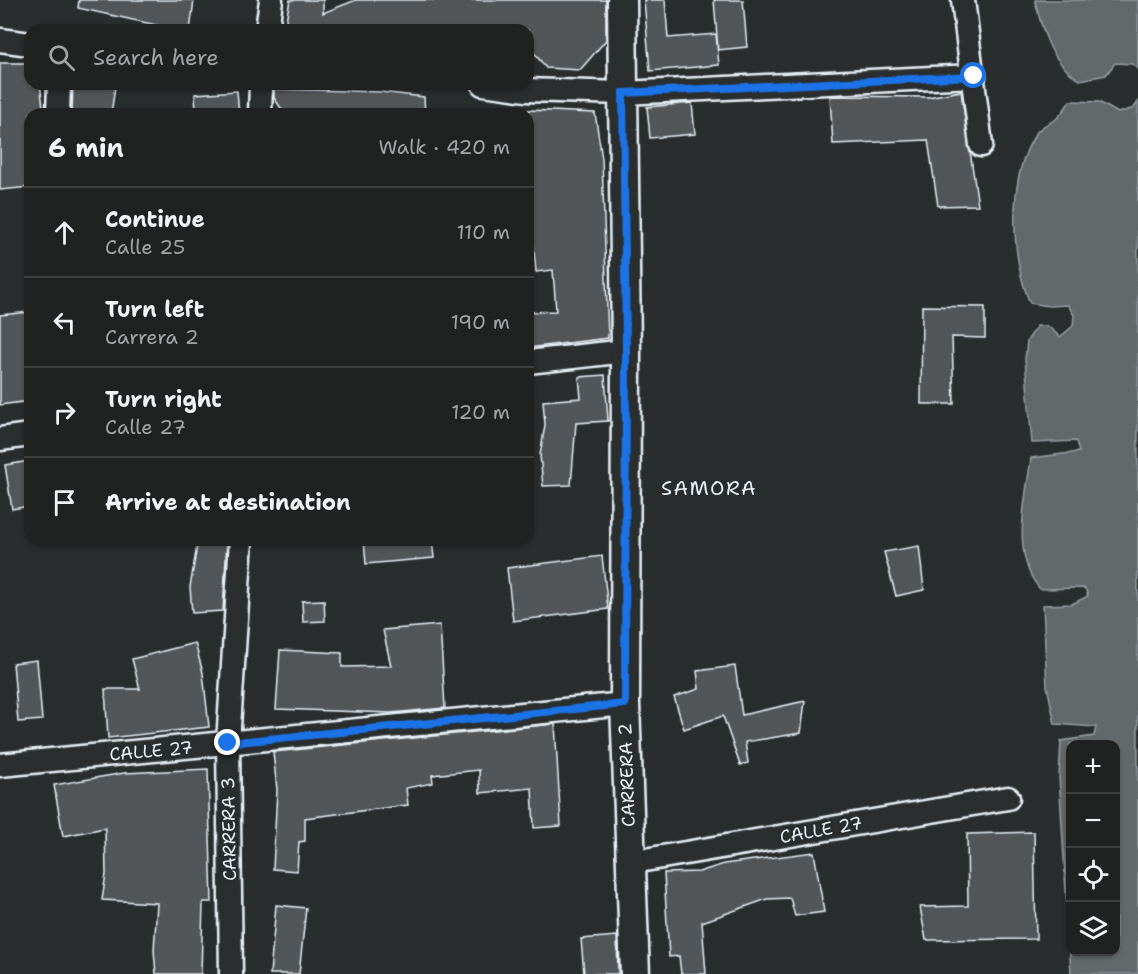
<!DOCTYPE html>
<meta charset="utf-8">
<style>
:root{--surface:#202222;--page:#282a2a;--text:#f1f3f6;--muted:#a2a4a5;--line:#3d3f40}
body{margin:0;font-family:"Shantell Sans",sans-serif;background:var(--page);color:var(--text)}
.controls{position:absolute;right:18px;bottom:18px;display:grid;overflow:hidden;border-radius:12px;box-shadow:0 2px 4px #0004}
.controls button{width:54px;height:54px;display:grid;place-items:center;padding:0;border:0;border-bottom:2px solid var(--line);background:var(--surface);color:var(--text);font:30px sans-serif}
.stop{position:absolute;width:18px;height:18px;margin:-14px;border:4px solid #1a73e8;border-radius:50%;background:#fff}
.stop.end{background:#1a73e8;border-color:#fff;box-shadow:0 2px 6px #0008}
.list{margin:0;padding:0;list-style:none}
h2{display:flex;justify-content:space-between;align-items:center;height:78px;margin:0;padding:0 24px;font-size:26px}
h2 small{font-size:20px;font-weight:400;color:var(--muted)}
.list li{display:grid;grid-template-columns:39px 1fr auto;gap:18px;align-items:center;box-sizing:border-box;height:90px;padding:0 24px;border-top:2px solid var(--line)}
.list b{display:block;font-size:22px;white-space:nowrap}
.list p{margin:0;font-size:20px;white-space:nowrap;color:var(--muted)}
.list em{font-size:20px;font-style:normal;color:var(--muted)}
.icon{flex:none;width:33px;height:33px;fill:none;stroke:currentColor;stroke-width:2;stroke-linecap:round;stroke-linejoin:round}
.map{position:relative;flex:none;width:1138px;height:974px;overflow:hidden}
.search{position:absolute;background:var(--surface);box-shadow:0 2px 4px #0004;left:24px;top:24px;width:510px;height:66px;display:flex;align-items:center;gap:15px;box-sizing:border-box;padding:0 21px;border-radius:18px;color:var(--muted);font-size:22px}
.panel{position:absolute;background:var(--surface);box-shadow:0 2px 4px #0004;left:24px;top:108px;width:510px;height:438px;border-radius:18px}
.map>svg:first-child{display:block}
.water{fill:#63686b;stroke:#989fa3;stroke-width:1.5;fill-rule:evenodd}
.building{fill:#535759;stroke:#e8f1f8;stroke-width:1.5}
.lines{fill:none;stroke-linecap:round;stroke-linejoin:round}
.minor-casing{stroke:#e8f1f8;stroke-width:27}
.tertiary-casing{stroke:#e8f1f8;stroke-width:33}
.minor{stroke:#2a2d2e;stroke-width:22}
.tertiary{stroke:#2a2d2e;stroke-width:28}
.route{stroke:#1a73e8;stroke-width:8}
.labels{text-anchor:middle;stroke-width:4.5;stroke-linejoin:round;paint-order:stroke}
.street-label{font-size:18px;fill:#e8f1f8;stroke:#2a2d2e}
.neighbourhood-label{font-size:20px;letter-spacing:1.5px;fill:#e8f1f8;stroke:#2a2d2e}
</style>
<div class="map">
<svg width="1138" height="974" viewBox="0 0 1138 974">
<rect width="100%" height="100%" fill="#2a2d2e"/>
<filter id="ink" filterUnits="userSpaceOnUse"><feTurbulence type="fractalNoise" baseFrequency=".0167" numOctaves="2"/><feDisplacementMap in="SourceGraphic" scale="12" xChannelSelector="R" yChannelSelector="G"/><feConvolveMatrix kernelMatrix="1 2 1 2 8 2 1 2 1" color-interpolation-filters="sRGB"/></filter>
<g filter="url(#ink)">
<g class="water">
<path d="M 1035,0 L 1138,0 L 1138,69 L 1132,64 L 1115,63 L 1106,75 L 1080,80 C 1051,63 1042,31 1035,0 Z"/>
<path d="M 1070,101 L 1099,102 L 1118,113 L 1134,108 L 1138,102 L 1138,974 L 1071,974 L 1059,776 L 1061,741 L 1094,736 L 1096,727 L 1055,724 L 1047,686 L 1043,605 L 1072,604 L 1088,596 L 1085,588 L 1040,589 C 1010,555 1026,498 1031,458 L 1079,452 L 1076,441 L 1032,443 L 1025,359 L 1027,341 L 1037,326 L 1048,326 L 1060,337 L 1073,326 L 1074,315 L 1068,305 L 1049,306 L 1030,303 C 1010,257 1007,175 1037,132 C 1041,126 1050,123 1056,119 C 1062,114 1066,107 1070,101 ZM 1070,744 L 1116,744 L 1116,952 L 1070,952 Z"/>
</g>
<g class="building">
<polygon points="79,0 194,0 190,30 179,30 78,8"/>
<polygon points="290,0 323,0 323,13 356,0 606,0 606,40 580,70 546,68 528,45 528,30 284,30"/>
<polygon points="644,0 665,0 668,38 716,34 719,65 650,71"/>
<polygon points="714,0 743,0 747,47 718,50"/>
<polygon points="0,63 30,63 30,84 40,84 44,114 30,114 30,187 0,190"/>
<polygon points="73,84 115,87 111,114 72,114"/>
<polygon points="274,89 380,92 424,97 425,114 285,114 274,98"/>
<polygon points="237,91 239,114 196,114 195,94"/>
<polygon points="961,91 978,205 938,206 928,140 833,144 830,96 928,97"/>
<polygon points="692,103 695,134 650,138 647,107"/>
<polygon points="528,110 595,113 602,159 608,338 528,348 528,312 556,311 553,270 536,272 528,186"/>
<polygon points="922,306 985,307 985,338 952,337 954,404 921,404"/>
<polygon points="30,312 30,401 0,405 0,315"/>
<polygon points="605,375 608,421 576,423 571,485 543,486 540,455 545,425 543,401 581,398 579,377"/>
<polygon points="30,461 30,506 12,509 5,465"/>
<polygon points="198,540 227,540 223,611 192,613 190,587"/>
<polygon points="364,540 432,540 434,558 366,564"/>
<polygon points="919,546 924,590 896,596 884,552"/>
<polygon points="602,556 608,609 513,621 507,568"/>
<polygon points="324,600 325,621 303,622 302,601"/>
<polygon points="440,625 445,708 391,713 276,709 280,650 342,653 342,667 391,666 383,630"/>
<polygon points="195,643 203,673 209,727 108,738 105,689 140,689 132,659"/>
<polygon points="37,660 42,720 18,722 13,663"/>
<polygon points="735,666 742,715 805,701 801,733 745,742 748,763 740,765 723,716 684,729 674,697 699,689 697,671"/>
<polygon points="555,724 561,826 534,828 532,788 480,793 479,770 432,775 433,783 406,788 408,805 305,818 305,841 299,842 297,871 273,869 277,790 273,752"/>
<polygon points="208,769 212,902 203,902 201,974 156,974 154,950 157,903 102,900 106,874 105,828 63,836 54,785 124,773"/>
<polygon points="1034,832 1036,939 926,940 920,907 968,906 967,834"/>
<polygon points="814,852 824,912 795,916 790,898 767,899 702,922 706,974 681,974 679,956 669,957 664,873 699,872 724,864"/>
<polygon points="276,905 306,908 299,974 270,974"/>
<polygon points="617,936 618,974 584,974 581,939"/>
</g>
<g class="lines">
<defs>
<g id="minor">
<polyline points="963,0 981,145"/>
<polyline points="267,30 271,0"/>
<polyline points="0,40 30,44"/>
<polyline points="483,84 526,90 623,93 974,76"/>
<polyline points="58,114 59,84"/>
<polyline points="260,114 261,84"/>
<polyline points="528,362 626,351"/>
<polyline points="0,439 30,435"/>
<polyline points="0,765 625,704"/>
<polyline points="633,862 1008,798"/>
<polyline points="231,974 228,743 241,540"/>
</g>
<polyline id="tertiary" points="622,0 626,351 625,704 635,974"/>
</defs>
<use href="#minor" class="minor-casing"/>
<use href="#tertiary" class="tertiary-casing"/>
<use href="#minor" class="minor"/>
<use href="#tertiary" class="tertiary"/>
</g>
</g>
<g class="lines" filter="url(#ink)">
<polyline class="route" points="228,743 625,704 626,351 623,93 974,76"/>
</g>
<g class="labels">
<g class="street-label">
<text transform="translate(151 751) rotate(-5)" y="6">CALLE 27</text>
<text transform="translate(627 775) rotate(-92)" y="6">CARRERA 2</text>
<text transform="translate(229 829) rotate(-91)" y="6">CARRERA 3</text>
<text transform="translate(821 830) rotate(-10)" y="6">CALLE 27</text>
</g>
<g class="neighbourhood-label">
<text x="709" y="495">SAMORA</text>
</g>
</g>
</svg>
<div class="controls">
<button>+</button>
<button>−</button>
<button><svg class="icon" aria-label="locate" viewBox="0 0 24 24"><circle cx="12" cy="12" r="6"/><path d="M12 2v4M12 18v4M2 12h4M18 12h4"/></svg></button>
<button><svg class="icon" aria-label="layers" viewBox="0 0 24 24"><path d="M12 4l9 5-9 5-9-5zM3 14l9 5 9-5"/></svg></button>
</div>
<div class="stop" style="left:974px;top:76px"></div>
<div class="stop end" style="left:228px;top:743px"></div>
<div class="search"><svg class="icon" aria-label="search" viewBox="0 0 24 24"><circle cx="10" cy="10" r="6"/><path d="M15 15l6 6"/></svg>Search here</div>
<section class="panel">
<h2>6 min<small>Walk · 420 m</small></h2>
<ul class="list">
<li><svg class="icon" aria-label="ahead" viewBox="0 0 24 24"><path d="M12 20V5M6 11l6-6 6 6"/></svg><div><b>Continue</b><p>Calle 25</p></div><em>110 m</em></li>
<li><svg class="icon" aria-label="left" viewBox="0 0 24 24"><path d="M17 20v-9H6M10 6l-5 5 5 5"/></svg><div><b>Turn left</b><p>Carrera 2</p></div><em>190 m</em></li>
<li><svg class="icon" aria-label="right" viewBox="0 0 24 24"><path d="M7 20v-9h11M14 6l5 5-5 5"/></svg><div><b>Turn right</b><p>Calle 27</p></div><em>120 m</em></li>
<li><svg class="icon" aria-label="arrive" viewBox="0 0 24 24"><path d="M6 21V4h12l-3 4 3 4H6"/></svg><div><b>Arrive at destination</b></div></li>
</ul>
</section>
</div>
